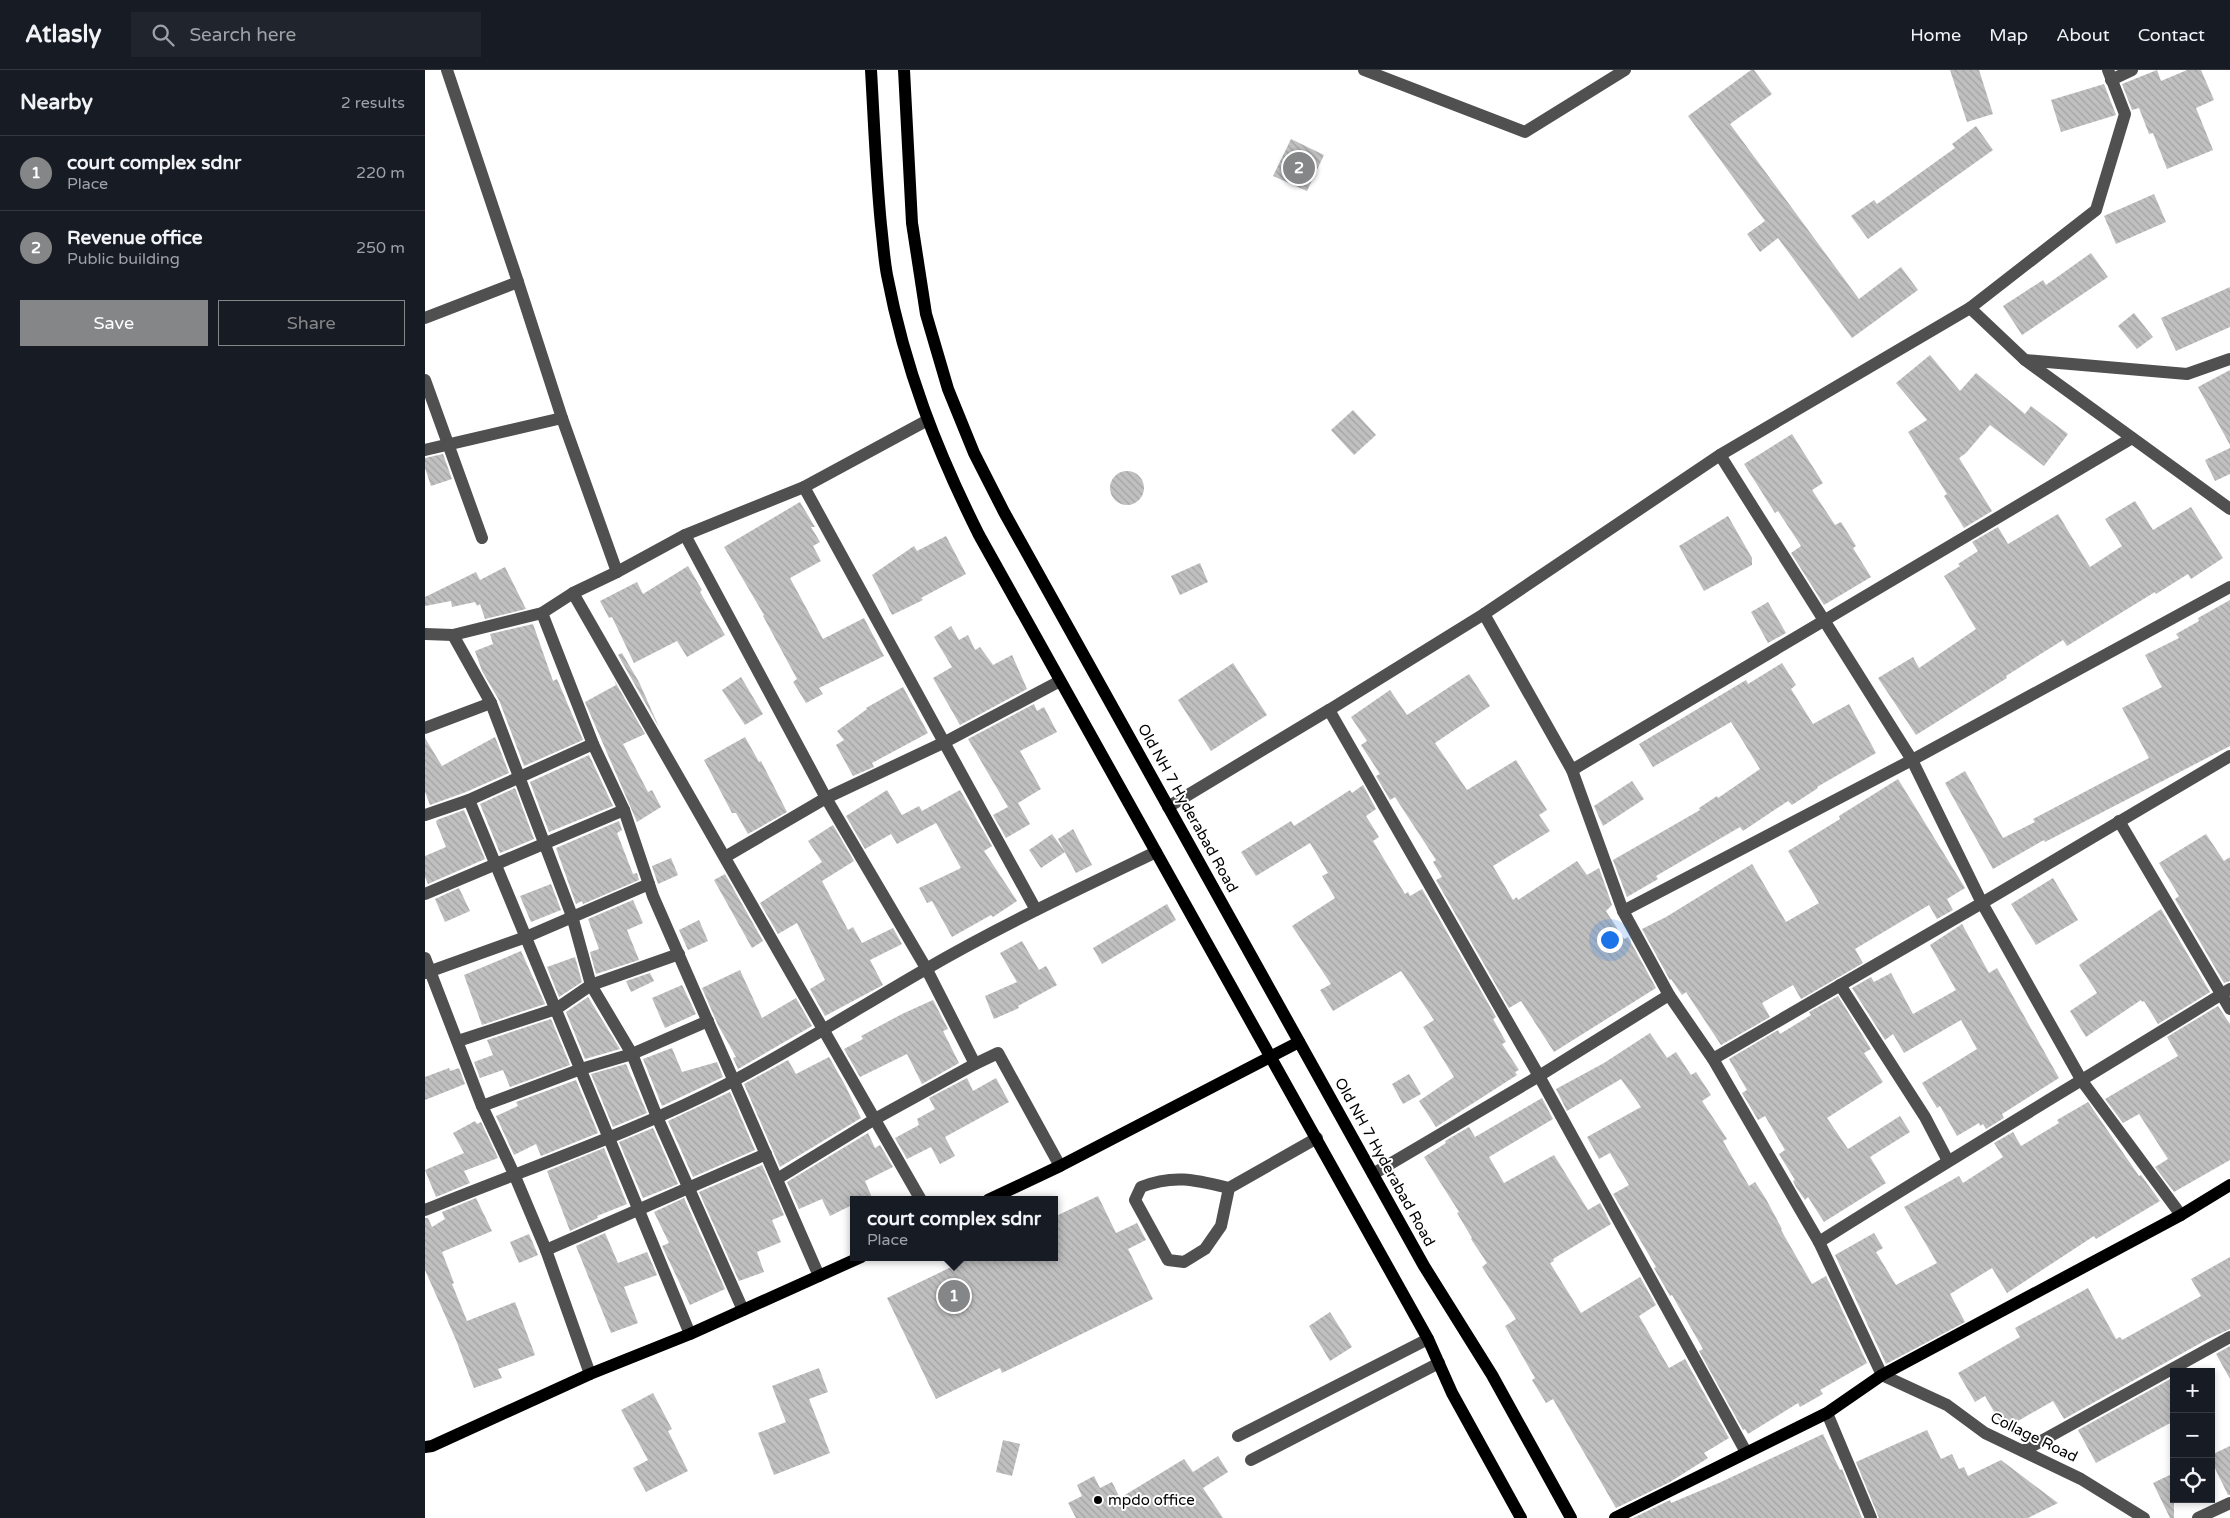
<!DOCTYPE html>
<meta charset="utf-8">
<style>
:root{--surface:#171b24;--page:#20242c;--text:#f1f3f6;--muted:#9ea1a6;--line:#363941;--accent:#858687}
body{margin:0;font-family:"Varela Round",sans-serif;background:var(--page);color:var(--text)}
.controls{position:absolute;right:15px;bottom:15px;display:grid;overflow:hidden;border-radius:0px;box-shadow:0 2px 8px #0003}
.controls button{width:45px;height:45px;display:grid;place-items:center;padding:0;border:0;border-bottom:1px solid var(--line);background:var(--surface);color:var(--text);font:25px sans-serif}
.you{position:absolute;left:1184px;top:869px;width:18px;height:18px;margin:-12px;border:4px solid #fff;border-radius:50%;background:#1a73e8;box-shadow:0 0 0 8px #1a73e833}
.badge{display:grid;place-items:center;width:32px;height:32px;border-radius:50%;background:var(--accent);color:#fff;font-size:16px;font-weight:700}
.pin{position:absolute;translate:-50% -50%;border:2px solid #fff;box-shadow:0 1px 5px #0006}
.popup{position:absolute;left:425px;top:1126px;width:208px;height:65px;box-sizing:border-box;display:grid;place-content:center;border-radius:0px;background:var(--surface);filter:drop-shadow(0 1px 4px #0005);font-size:16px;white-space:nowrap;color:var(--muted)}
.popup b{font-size:19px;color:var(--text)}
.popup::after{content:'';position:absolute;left:50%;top:100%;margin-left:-10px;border:10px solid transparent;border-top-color:var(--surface)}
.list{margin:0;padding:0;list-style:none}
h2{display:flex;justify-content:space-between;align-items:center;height:65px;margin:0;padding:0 20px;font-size:21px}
h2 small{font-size:16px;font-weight:400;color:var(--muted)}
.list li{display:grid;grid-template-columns:32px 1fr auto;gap:15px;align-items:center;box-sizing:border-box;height:75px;padding:0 20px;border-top:1px solid var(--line)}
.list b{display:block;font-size:19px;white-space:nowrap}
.list p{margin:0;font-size:16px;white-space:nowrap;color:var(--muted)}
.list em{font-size:16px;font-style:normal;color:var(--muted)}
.actions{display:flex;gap:10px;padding:15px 20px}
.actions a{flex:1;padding:11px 0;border:1px solid var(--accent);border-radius:0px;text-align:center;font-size:18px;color:var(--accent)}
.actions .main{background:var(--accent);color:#fff}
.icon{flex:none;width:28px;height:28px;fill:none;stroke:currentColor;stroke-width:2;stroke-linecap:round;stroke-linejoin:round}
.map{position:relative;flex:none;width:1805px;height:1448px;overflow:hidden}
header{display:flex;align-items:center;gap:30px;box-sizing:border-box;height:70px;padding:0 25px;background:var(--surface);border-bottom:1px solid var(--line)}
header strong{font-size:24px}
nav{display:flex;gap:28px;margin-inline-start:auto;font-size:18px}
.search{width:350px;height:45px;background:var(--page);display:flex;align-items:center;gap:12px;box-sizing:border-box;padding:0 18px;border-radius:0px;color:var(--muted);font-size:19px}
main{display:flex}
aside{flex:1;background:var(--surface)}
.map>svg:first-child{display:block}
.building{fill:url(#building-back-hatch)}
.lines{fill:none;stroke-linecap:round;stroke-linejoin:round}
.minor{stroke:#505050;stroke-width:12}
.major{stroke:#000;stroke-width:12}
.poi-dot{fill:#000;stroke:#fff;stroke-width:2}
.labels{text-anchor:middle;stroke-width:4;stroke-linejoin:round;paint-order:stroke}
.street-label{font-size:15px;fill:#000;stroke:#fff}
.poi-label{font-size:15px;fill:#000;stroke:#fff;text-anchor:start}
</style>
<header>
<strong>Atlasly</strong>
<div class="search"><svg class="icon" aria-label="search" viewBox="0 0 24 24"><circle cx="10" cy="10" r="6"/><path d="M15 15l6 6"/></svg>Search here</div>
<nav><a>Home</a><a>Map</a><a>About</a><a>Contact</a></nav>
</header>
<main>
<aside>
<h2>Nearby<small>2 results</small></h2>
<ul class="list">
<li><span class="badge">1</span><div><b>court complex sdnr</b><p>Place</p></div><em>220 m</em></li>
<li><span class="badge">2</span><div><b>Revenue office</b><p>Public building</p></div><em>250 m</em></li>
</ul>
<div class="actions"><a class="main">Save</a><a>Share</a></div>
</aside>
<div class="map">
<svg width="1805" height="1448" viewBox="0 0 1805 1448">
<defs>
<pattern id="building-back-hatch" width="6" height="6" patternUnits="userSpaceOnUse" patternTransform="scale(1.25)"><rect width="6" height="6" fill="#c0c0c0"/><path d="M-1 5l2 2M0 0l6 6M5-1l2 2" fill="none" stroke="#a3a3a3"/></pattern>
</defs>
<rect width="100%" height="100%" fill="#fff"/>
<g class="building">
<polygon points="1326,0 1329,0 1347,24 1305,54 1434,229 1476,197 1493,220 1427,268 1353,168 1335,182 1322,164 1340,151 1263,46"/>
<polygon points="1525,0 1554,0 1568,44 1542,52"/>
<polygon points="1732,0 1736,11 1762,0 1776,0 1789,30 1771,38 1788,80 1742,99 1728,63 1724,64 1714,38 1707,40 1697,14"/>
<polygon points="1679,14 1691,45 1636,62 1626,30"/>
<polygon points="1551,56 1568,80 1443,169 1426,146 1449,130 1452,134 1530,78 1527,74"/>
<polygon points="866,69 899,85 882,121 848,106"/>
<polygon points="1729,124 1741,152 1691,174 1679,146"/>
<polygon points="1666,183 1683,207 1597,265 1578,236 1618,210 1621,215"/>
<polygon points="1805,217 1805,257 1751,281 1736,248"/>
<polygon points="1709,243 1728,267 1712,279 1693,256"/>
<polygon points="1505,285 1535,321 1551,303 1600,344 1606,336 1643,364 1619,396 1565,355 1541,383 1534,388 1567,441 1539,458 1519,426 1522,424 1483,362 1502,350 1471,313"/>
<polygon points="1805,300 1805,375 1773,317"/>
<polygon points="928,340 951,365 929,385 906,360"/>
<polygon points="1367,364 1398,413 1387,420 1410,455 1416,452 1431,476 1428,478 1446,507 1399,535 1366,483 1376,476 1353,441 1350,443 1319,394"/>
<polygon points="1805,378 1805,404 1790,411 1780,390"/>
<polygon points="18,384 27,409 6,416 0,398 0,388"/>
<circle cx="702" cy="418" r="17"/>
<polygon points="1710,431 1728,460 1766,437 1798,488 1766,509 1763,504 1731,524 1730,522 1642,576 1638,570 1581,606 1582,608 1491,665 1453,608 1488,587 1494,598 1551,559 1519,506 1535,496 1533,494 1553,481 1547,472 1573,457 1583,474 1633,444 1665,497 1697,476 1680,449"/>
<polygon points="375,432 390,457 386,457 395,472 388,476 396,491 365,508 398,569 439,548 459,586 394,618 398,624 381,633 368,612 372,609 338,546 339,545 299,477"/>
<polygon points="1303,446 1327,488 1327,495 1279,521 1254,476"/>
<polygon points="521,466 541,504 496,528 498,530 467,545 447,505 489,476 492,481"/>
<polygon points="775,493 783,512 755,525 746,506"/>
<polygon points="263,496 277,520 275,522 300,565 262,587 252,571 209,593 187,547 184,548 175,531 212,512 218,524"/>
<polygon points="80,497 101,539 60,549 55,534 52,536 50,532 27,537 26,531 0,536 0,527 51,502 55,510"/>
<polygon points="1805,530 1805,676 1620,772 1619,770 1568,799 1520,713 1540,701 1578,768 1610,752 1608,749 1724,688 1697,638 1737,617 1720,585 1754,568 1751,564 1774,551 1773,548"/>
<polygon points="1343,532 1361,563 1343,573 1326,542"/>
<polygon points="108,554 128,611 132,609 158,670 99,696 74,630 57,601 50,581 68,574 65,564"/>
<polygon points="526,556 534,570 543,565 550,580 555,577 568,595 587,585 602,619 535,655 508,608 527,597 509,567"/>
<polygon points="197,583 214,612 234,657 193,585"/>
<polygon points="808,593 842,645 786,681 753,630"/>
<polygon points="1357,593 1371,615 1366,619 1388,654 1424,634 1451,683 1392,717 1393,718 1367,735 1363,731 1318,761 1315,757 1231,806 1233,809 1202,827 1188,790 1275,740 1274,738 1292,726 1293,728 1335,699 1306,652 1228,697 1214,674 1321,610 1323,614"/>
<polygon points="1044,604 1065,636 1010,673 1042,720 1091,690 1122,740 1114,745 1125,761 1068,796 1088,830 1092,827 1093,830 1152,791 1162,805 1174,798 1187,835 1181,841 1199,869 1203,867 1231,918 1129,982 1096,931 1084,938 1011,810 1017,807 1008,792 1011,790 970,727 965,730 951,706 955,704 936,675 942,671 926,647 965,620 982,645"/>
<polygon points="316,607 338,644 320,655 297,620"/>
<polygon points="189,610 220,664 198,674 223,722 227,720 236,737 212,752 160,632 191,615"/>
<polygon points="478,617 503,663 447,693 449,697 428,706 411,675 419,670 412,661 442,639 441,638"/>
<polygon points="609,634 612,641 619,637 632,662 595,681 616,719 593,733 605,754 581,768 568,745 583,737 543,669"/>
<polygon points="70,667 84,703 41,722 5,735 0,722 0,668 17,696"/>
<polygon points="320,667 334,692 336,691 362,742 323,764 311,743 307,743 279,690"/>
<polygon points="164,685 188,736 124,762 105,712"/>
<polygon points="1473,709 1540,818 1522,829 1528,840 1512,849 1504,835 1477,851 1430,879 1438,893 1376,929 1368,915 1337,933 1345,947 1296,975 1261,922 1257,925 1246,909 1245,910 1217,859 1241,847 1327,794 1361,852 1394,833 1363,781 1415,749 1414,746"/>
<polygon points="1207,711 1219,729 1178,756 1169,736"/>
<polygon points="938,715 951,739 941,746 954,767 948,771 980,824 983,822 985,826 997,819 1071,947 1068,949 1081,972 1077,974 1094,1000 1090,1002 1092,1005 1011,1057 994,1031 1029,1007 998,957 1009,950 976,901 908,941 895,920 906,914 867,856 910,828 897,806 903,803 885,773 831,806 816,782 866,751 869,756 925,720 927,723"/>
<polygon points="90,718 109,769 75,783 55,734"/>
<polygon points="462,720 477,745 494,736 497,741 535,720 567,776 559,781 592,831 568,847 566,845 527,867 507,831 502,833 494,818 536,798 511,753 472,774 466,764 440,779 421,746"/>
<polygon points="39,740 60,789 3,814 0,807 0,786 21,777 11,752 12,750"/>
<polygon points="194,751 197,760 192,763 208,804 212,803 214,810 158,834 157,831 151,834 131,778"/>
<polygon points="408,755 429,791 397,811 423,860 428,857 437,873 468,858 477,874 445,890 458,915 400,946 385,919 400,910 372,853 353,864 335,833 397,792 383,771"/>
<polygon points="648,759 667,795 651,803 633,769"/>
<polygon points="627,764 640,782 616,798 604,780"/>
<polygon points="1781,764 1799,791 1805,787 1805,911 1799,913 1750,829 1754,826 1734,793"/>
<polygon points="246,788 253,805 233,814 227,796"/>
<polygon points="300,804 338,871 327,878 289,810"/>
<polygon points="1628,808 1653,850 1611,875 1586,834"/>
<polygon points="126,814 136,840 106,852 95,826"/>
<polygon points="34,818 45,841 20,852 10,829"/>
<polygon points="208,830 218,853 202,860 214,890 171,904 165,882 174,879 163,849"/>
<polygon points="742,834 751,850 677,894 668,878"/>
<polygon points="1736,839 1785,922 1733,954 1719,931 1717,932 1716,930 1661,967 1645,941 1672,923 1654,895"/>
<polygon points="274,850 283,871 263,880 254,860"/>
<polygon points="1537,854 1564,903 1572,898 1634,1008 1577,1044 1579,1048 1561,1059 1558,1054 1555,1056 1554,1053 1532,1066 1515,1036 1512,1038 1497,1013 1552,979 1536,950 1479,983 1468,964 1460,970 1427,918 1446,907 1449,912 1466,903 1488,944 1531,920 1505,875"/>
<polygon points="597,871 614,900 621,896 632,915 593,936 594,938 569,949 560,926 592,912 575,883"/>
<polygon points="96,881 120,934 57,955 39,905"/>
<polygon points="150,887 157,912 134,927 122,897"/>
<polygon points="315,900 337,948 371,928 387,956 313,999 308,988 311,987 293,955 277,918"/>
<polygon points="225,903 229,911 206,922 201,911"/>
<polygon points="257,915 271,944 240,958 227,928"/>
<polygon points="1413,926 1446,979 1439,983 1458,1012 1402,1048 1423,1079 1475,1046 1485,1062 1445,1087 1461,1113 1399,1152 1383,1127 1380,1130 1371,1117 1368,1111 1370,1110 1354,1084 1360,1080 1340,1046 1333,1050 1317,1023 1322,1020 1304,989 1353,960 1355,964 1386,945 1384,942"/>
<polygon points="163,927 195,979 160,989 141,942"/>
<polygon points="508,930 523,959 518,961 534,993 497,1014 482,984 435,1007 419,979 438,969 436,966 477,944"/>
<polygon points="1793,936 1805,954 1805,1090 1749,1122 1730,1097 1743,1089 1714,1044 1698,1053 1680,1029 1753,986 1742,967"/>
<polygon points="126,949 145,995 85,1017 78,1000 55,1008 49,992 68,985 62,970"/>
<polygon points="1225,963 1242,988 1251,982 1266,1005 1271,1002 1286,1025 1277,1031 1302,1069 1298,1071 1324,1116 1330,1112 1341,1129 1357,1159 1356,1160 1387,1214 1401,1206 1442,1293 1395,1320 1398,1324 1375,1337 1373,1333 1323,1364 1320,1359 1318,1360 1274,1281 1278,1279 1247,1225 1245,1226 1229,1198 1231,1197 1188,1124 1204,1115 1185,1083 1174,1089 1162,1067 1216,1037 1196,1009 1142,1041 1131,1019 1179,993"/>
<polygon points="247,978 257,1002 292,992 298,1007 237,1036 218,989"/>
<polygon points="404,987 420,1015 436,1048 355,1097 319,1014 363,990 371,1004"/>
<polygon points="201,994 222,1043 188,1057 166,1004"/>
<polygon points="24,998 25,1001 34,998 40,1014 0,1030 0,1007"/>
<polygon points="984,1004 996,1024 978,1034 967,1014"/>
<polygon points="542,1008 548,1021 571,1008 584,1032 520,1067 530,1086 515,1094 506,1077 482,1089 470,1068 494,1055 492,1049 510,1039 504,1028"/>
<polygon points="151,1010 173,1063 116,1086 111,1074 89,1085 71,1046 93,1036 91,1032"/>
<polygon points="305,1022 330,1080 268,1107 243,1051"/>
<polygon points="1117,1028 1128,1049 1064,1087 1079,1113 1129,1085 1163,1140 1175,1133 1186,1154 1128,1189 1129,1191 1125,1193 1156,1243 1215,1207 1231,1235 1214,1246 1244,1298 1260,1289 1304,1368 1279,1383 1283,1388 1245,1412 1191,1438 1128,1329 1121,1333 1107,1310 1110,1308 1080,1256 1091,1249 1057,1197 1062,1193 1046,1169 1047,1168 1032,1143 1034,1142 999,1087 1021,1073 1020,1071 1044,1057 1050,1067"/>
<polygon points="1663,1032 1714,1106 1716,1105 1735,1131 1671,1169 1669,1166 1582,1223 1567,1198 1525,1224 1540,1252 1461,1294 1410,1185 1449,1163 1458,1178 1451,1182 1471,1215 1512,1193 1479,1137 1534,1106 1538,1113 1578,1087 1569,1073 1588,1062 1596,1076 1634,1053 1632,1050"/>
<polygon points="50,1051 52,1054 56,1052 73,1088 39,1101 45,1113 11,1127 0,1100 39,1083 28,1063"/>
<polygon points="228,1058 253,1114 218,1128 194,1072"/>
<polygon points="443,1063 450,1078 455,1075 468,1097 440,1111 448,1130 429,1130 429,1134 405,1146 397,1129 374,1139 362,1112"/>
<polygon points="179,1078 202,1134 172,1146 173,1148 145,1161 122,1101"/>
<polygon points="337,1095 359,1145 347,1150 356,1172 332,1182 339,1202 314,1211 274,1122"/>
<polygon points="673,1126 691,1163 712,1153 721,1170 703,1179 728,1229 577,1303 575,1298 511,1329 462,1228 547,1187 629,1187 629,1147"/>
<polygon points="51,1128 67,1161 17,1182 29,1213 27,1214 42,1251 90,1232 110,1285 73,1299 77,1308 49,1318 31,1270 0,1200 0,1148 3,1148 7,1157 20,1149 17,1142"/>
<polygon points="259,1128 300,1219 265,1235 237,1176 244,1173 229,1142"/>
<polygon points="180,1163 193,1193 222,1182 232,1205 199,1217 213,1253 186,1263 151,1176"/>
<polygon points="104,1164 113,1185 94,1193 85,1172"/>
<polygon points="1805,1187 1805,1259 1783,1269 1639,1349 1628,1331 1579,1359 1560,1326 1550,1332 1533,1303 1595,1267 1590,1258 1663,1218 1691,1269 1695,1267 1697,1270 1776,1226 1766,1209"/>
<polygon points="905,1242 927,1277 905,1291 884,1256"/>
<polygon points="1805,1276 1805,1309 1791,1284"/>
<polygon points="394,1298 403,1322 384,1329 405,1383 349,1405 333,1363 361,1352 347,1316"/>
<polygon points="1749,1307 1749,1351 1671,1393 1653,1360"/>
<polygon points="228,1323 247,1359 243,1361 263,1401 221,1422 208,1398 223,1390 196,1340"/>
<polygon points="1502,1360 1516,1389 1527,1384 1534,1399 1539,1397 1543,1406 1576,1390 1633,1433 1603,1448 1454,1448 1431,1392"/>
<polygon points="1398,1364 1415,1400 1417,1399 1437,1448 1208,1448 1245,1430 1246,1433 1296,1412"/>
<polygon points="578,1370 595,1374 587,1406 571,1402"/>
<polygon points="1805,1376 1805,1425 1803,1425 1786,1390 1786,1385"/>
<polygon points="793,1386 803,1402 778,1418 798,1448 651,1448 643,1433 657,1426 652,1415 669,1406 675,1418 687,1412 695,1428 759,1389 768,1402"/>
<polygon points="1749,1403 1749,1448 1745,1448 1728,1413"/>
</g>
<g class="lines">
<g class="minor">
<polyline points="939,0 1100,62 1200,0"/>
<polyline points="1683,0 1700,44 1671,140 1545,238 1600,290 1762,304 1805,289"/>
<polyline points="1686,10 1707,0"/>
<polyline points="0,248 93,212 22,0"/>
<polyline points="1600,290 1805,439"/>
<polyline points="0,310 57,468"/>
<polyline points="137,348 192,502"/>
<polyline points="0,380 137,348 93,212"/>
<polyline points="1295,385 1487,690 1557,833 1657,1011 1756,1145"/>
<polyline points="379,417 611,840"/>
<polyline points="260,465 401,728 501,898 550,994 573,983 635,1096"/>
<polyline points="148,523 496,1130"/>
<polyline points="117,543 168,674 199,740 228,826 394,1206"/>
<polyline points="1059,544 1147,700 1198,841 1244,925 1288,989 1394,1172 1457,1305 1522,1335 1560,1363 1656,1409 1719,1448"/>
<polyline points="0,564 28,565 117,543 148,523 192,502 260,465 379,417 501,351"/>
<polyline points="28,565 66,633 147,846 166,915 207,984 232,1047 318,1240"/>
<polyline points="904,640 1059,544 1295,385 1545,238"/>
<polyline points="0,658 66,633"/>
<polyline points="1147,700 1707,368"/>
<polyline points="44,730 265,1264"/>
<polyline points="743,737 904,640 1114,1006 1321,1382"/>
<polyline points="0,745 44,730 168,674"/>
<polyline points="1694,751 1805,939"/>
<polyline points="300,787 401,728 520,672 635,611"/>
<polyline points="0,824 199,740"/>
<polyline points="1198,841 1487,690 1805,517"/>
<polyline points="0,888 57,1036 89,1104 121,1180 165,1304"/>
<polyline points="0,903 101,867 224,814"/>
<polyline points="1415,915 1500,1047 1523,1091"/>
<polyline points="33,971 131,939 166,915 254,884"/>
<polyline points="1288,989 1557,833 1805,686"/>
<polyline points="57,1036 156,999 207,984 283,951"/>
<polyline points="948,1104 1114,1006 1244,925"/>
<polyline points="352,1109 450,1049 550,994"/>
<path d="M 804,1118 L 796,1156 L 780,1179 L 759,1192 L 743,1190 L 710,1130 L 716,1117 C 749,1104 771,1110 804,1118 L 892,1068"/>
<path d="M 0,1140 C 103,1098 211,1062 310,1010 C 375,975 437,936 501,899 C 575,856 654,819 731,782"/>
<path d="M 1394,1172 C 1530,1086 1668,1004 1805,919"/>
<polyline points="121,1180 341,1084"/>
<polyline points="1402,1343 1446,1448"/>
<polyline points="813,1366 1003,1269"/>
<polyline points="1598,1381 1805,1267"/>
<polyline points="826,1390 1014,1293"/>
<polyline points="1773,1448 1805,1433"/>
</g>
<g class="major">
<path d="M 446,0 C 449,52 451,104 456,155 C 458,172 459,189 462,205 C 480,299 511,379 554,465 L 1003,1269 L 1027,1323 L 1096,1448"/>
<polyline points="479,0 487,153 501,244 523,319 549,383 579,442 999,1196 1067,1305 1146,1448"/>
<polyline points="563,1130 635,1096 874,972"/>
<polyline points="0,1377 7,1376 165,1304 265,1264 436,1187"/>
<polyline points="1190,1448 1402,1343 1457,1305 1756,1145 1805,1115"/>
</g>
</g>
<circle class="poi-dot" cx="673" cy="1430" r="5"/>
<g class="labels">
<g class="street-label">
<text transform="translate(763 738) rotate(61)" y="5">Old NH 7 Hyderabad Road</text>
<text transform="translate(960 1092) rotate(61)" y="5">Old NH 7 Hyderabad Road</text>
<text transform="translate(1609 1367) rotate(26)" y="5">Collage Road</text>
</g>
<g class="poi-label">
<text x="683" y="1435">mpdo office</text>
</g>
</g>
</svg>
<div class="controls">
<button>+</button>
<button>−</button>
<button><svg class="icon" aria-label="locate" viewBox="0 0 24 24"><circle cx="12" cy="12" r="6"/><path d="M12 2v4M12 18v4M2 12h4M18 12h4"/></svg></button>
</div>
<div class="you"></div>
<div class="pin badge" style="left:529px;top:1226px">1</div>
<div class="popup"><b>court complex sdnr</b>Place</div>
<div class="pin badge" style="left:874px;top:98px">2</div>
</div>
</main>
